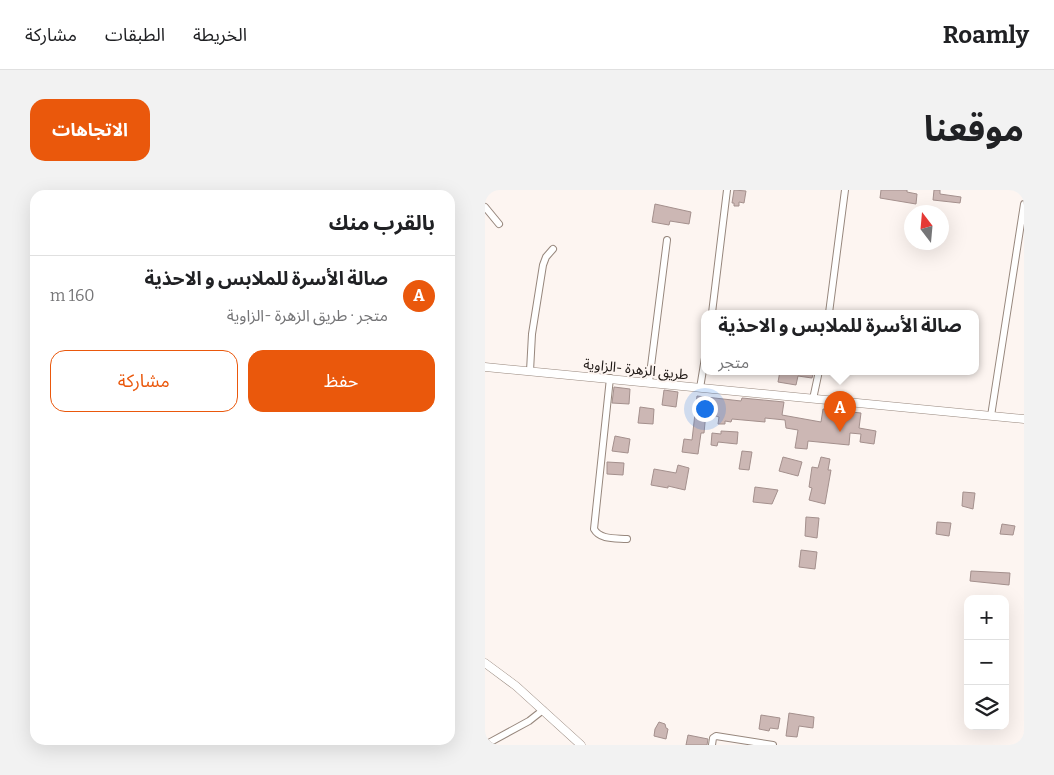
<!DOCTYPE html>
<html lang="ar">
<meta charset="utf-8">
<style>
:root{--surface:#fff;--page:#f2f2f2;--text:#202124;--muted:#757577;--line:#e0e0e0;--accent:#ea580c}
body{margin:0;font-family:Bitter,"Noto Sans Arabic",serif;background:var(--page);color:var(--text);direction:rtl}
.controls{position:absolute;right:15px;bottom:15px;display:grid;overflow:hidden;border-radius:10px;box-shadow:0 5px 20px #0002}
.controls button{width:45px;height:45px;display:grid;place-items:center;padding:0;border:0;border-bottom:1px solid var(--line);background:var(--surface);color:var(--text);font:25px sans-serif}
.compass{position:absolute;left:419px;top:15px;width:45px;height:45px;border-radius:50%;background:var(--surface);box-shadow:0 5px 20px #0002;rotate:344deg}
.you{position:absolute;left:219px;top:218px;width:18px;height:18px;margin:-12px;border:4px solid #fff;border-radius:50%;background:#1a73e8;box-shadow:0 0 0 8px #1a73e833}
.badge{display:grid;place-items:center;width:32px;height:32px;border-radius:50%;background:var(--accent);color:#fff;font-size:16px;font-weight:700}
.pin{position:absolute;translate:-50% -41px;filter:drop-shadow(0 1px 2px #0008)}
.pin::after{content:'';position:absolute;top:26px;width:18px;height:15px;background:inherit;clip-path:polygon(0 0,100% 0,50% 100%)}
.popup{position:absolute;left:216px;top:120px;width:278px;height:65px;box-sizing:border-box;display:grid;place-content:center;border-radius:10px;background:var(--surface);filter:drop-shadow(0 1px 4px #0005);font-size:16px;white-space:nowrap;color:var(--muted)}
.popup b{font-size:19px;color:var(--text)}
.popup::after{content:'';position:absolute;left:50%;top:100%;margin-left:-10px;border:10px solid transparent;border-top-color:var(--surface)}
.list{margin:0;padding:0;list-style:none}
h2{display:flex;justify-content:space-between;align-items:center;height:65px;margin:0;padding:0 20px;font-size:21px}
h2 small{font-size:16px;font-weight:400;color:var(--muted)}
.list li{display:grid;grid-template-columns:32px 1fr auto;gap:15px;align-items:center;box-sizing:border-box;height:80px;padding:0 20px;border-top:1px solid var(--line)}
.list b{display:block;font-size:19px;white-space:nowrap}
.list p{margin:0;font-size:16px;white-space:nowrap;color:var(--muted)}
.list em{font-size:16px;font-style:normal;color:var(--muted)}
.actions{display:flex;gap:10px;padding:15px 20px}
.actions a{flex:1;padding:11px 0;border:1px solid var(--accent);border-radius:15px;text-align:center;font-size:18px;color:var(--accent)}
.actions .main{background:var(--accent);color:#fff}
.icon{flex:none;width:28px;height:28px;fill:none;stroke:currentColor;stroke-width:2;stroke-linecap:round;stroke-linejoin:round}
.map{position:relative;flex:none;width:539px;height:555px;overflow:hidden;direction:ltr;border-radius:15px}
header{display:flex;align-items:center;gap:30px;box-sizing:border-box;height:70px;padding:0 25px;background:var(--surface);border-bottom:1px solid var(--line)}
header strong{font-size:24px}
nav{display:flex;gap:28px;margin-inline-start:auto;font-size:18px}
.intro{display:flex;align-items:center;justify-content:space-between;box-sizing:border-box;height:120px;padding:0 30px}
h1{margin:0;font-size:35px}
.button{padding:12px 22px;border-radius:15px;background:var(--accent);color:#fff;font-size:18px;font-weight:700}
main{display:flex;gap:30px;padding:0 30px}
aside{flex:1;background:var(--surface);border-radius:15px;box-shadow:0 5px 20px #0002}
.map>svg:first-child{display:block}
.building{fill:#ccb7b4;stroke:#a4908d}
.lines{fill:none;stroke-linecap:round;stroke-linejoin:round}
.minor-casing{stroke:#97877d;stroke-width:8}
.major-casing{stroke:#97877d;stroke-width:9}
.minor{stroke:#fff;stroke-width:6}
.major{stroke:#fff;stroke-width:8}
.labels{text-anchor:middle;stroke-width:4;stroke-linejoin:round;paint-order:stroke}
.street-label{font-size:14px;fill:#1e1714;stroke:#fdf5f1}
</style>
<header>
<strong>Roamly</strong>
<nav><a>الخريطة</a><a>الطبقات</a><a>مشاركة</a></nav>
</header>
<div class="intro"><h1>موقعنا</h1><a class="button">الاتجاهات</a></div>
<main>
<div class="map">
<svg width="539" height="555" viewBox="0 0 539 555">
<rect width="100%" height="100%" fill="#fdf5f1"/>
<g class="building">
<polygon points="249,0 261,1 259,13 254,12 254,16 249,16 249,13 247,13"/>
<polygon points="396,0 422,0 422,2 432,4 431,14 395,8"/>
<polygon points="449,0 455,0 455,4 476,7 475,13 448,10"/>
<polygon points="170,14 206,22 204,34 185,31 184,35 167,32"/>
<polygon points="295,181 329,181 327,188 313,186 311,195 293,192"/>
<polygon points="129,197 145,199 144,214 127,213"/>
<polygon points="179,200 193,202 191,217 177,215"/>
<polygon points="212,206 256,211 257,208 299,212 297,225 336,232 338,219 376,223 374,238 391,241 389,254 375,252 376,244 365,243 364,255 323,251 322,259 310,258 313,240 301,238 300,230 280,228 280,232 247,229 246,232 240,231 240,234 233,234 234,227 221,223 219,243 216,243 213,264 197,262 199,249 207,250"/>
<polygon points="155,217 169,219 168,234 153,233"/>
<polygon points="236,241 253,242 252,254 233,252 232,256 226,255 227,243 236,244"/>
<polygon points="130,246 145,249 143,263 127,261"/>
<polygon points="257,261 267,262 264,280 254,279"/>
<polygon points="298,267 317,272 313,286 294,281"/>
<polygon points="336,267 345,269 343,280 346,280 340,314 324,310 327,298 324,297 327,277 333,278"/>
<polygon points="122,272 139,273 138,285 122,284"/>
<polygon points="193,275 204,278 200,300 183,296 183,298 166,295 169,279 191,283"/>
<polygon points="270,297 293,300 287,314 268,312"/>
<polygon points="478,302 490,303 488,319 477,316"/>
<polygon points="321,327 334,328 332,348 320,346"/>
<polygon points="452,332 466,333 464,346 451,344"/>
<polygon points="517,334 530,336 528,345 515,344"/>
<polygon points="316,360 332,362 330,379 314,377"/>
<polygon points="486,381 525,383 524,395 485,391"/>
<polygon points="304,523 329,527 328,538 314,536 312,547 301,546"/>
<polygon points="276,525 295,528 293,539 285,538 284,541 274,539"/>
<polygon points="174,532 180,534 181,538 183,539 181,549 169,546 170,539"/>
<polygon points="203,545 223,549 222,555 201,555"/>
</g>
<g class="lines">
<defs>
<g id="minor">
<polyline points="0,17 14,34"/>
<polyline points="227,123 242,0"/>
<polyline points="344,123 360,0"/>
<polyline points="45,181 47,144 58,75 61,67 68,59"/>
<path d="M 125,188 L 109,339 C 115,350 131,348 142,349"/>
<polyline points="164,192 182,50"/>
<polyline points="215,198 220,168"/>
<polyline points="328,209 334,181"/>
<polyline points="506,226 539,14"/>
<polyline points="0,555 44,531 58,520"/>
<polyline points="227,555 228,548 231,546 288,555"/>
</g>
<g id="major">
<polyline points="0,177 539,229"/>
<polyline points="0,473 31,496 96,555"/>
</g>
</defs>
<use href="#minor" class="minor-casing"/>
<use href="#major" class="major-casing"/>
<use href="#minor" class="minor"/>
<use href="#major" class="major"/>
</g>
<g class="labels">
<g class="street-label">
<text transform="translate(151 179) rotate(6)" y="5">طريق الزهرة -الزاوية</text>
</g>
</g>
</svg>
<div class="controls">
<button>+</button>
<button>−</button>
<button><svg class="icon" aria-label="layers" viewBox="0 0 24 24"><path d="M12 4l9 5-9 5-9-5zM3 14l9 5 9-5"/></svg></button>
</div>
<svg class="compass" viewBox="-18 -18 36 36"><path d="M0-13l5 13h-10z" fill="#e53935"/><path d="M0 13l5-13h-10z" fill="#757577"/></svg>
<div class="you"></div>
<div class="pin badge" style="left:355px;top:242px">A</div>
<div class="popup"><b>صالة الأسرة للملابس و الاحذية</b>متجر</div>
</div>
<aside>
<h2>بالقرب منك<small></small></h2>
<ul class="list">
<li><span class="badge">A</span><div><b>صالة الأسرة للملابس و الاحذية</b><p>متجر · طريق الزهرة -الزاوية</p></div><em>160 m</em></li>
</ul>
<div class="actions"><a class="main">حفظ</a><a>مشاركة</a></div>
</aside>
</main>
